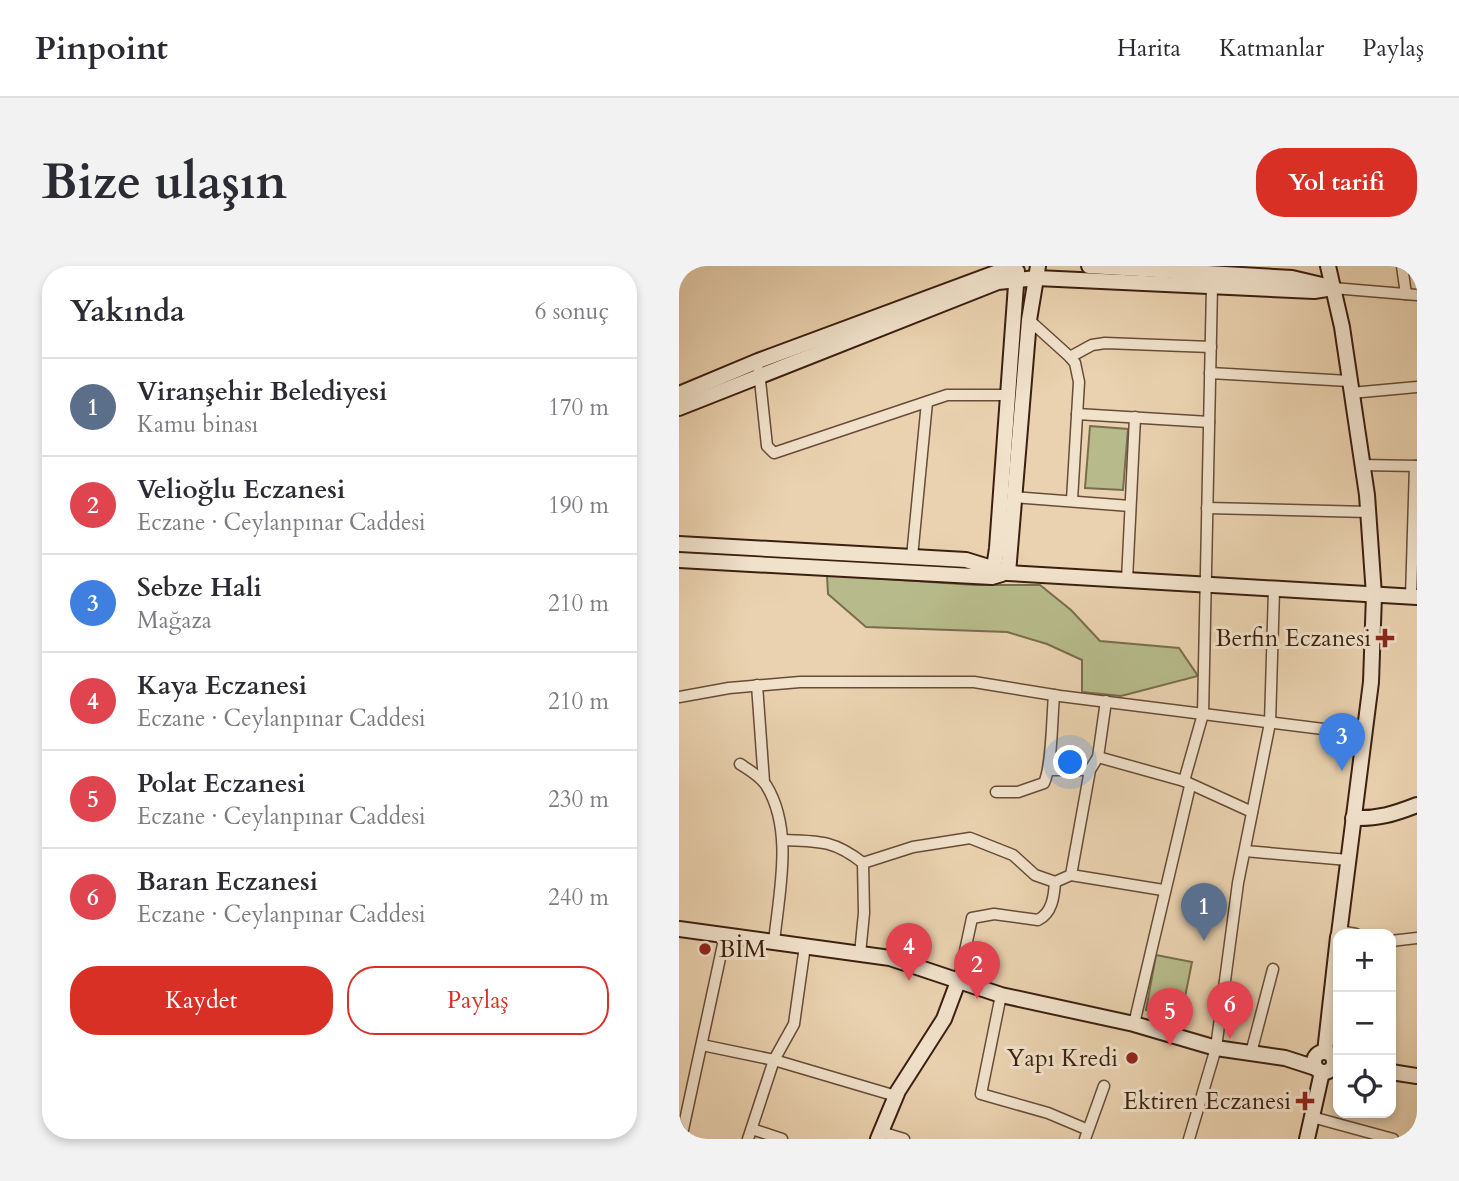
<!DOCTYPE html>
<html lang="tr">
<meta charset="utf-8">
<style>
:root{--surface:#fff;--page:#f2f2f3;--text:#2b2b33;--muted:#7c7c81;--line:#e1e1e2;--accent:#d93025}
body{margin:0;font-family:Cardo,serif;background:var(--page);color:var(--text)}
.controls{position:absolute;right:21px;bottom:21px;display:grid;overflow:hidden;border-radius:14px;box-shadow:0 4px 10px #0003}
.controls button{width:63px;height:63px;display:grid;place-items:center;padding:0;border:0;border-bottom:2px solid var(--line);background:var(--surface);color:var(--text);font:35px sans-serif}
.you{position:absolute;left:392px;top:497px;width:24px;height:24px;margin:-18px;border:5px solid #fff;border-radius:50%;background:#1a73e8;box-shadow:0 0 0 10px #1a73e833}
.badge{display:grid;place-items:center;width:46px;height:46px;border-radius:50%;background:var(--accent);color:#fff;font-size:23px;font-weight:700}
.pin{position:absolute;translate:-50% -58px;filter:drop-shadow(0 2px 4px #0008)}
.pin::after{content:'';position:absolute;top:37px;width:24px;height:21px;background:inherit;clip-path:polygon(0 0,100% 0,50% 100%)}
.list{margin:0;padding:0;list-style:none}
h2{display:flex;justify-content:space-between;align-items:center;height:91px;margin:0;padding:0 28px;font-size:30px}
h2 small{font-size:23px;font-weight:400;color:var(--muted)}
.list li{display:grid;grid-template-columns:46px 1fr auto;gap:21px;align-items:center;box-sizing:border-box;height:98px;padding:0 28px;border-top:2px solid var(--line)}
.list b{display:block;font-size:26px;white-space:nowrap}
.list p{margin:0;font-size:23px;white-space:nowrap;color:var(--muted)}
.list em{font-size:23px;font-style:normal;color:var(--muted)}
.actions{display:flex;gap:14px;padding:21px 28px}
.actions a{flex:1;padding:16px 0;border:2px solid var(--accent);border-radius:28px;text-align:center;font-size:24px;color:var(--accent)}
.actions .main{background:var(--accent);color:#fff}
.icon{flex:none;width:38px;height:38px;fill:none;stroke:currentColor;stroke-width:2;stroke-linecap:round;stroke-linejoin:round}
.map{position:relative;flex:none;width:738px;height:873px;overflow:hidden;border-radius:28px}
header{display:flex;align-items:center;gap:42px;box-sizing:border-box;height:98px;padding:0 35px;background:var(--surface);border-bottom:2px solid var(--line)}
header strong{font-size:33px}
nav{display:flex;gap:38px;margin-inline-start:auto;font-size:24px}
.intro{display:flex;align-items:center;justify-content:space-between;box-sizing:border-box;height:168px;padding:0 42px}
h1{margin:0;font-size:49px}
.button{padding:18px 32px;border-radius:28px;background:var(--accent);color:#fff;font-size:24px;font-weight:700}
main{display:flex;gap:42px;padding:0 42px}
aside{flex:1;background:var(--surface);border-radius:28px;box-shadow:0 4px 10px #0003}
.map>svg:first-child{display:block}
.green{fill:#b7bb8b;stroke:#796d4d;stroke-width:2}
.lines{fill:none;stroke-linecap:round;stroke-linejoin:round}
.street-casing{stroke:#674c37;stroke-width:13}
.secondary-casing{stroke:#3b1f0f;stroke-width:18}
.street{stroke:#f1e2cc;stroke-width:10}
.secondary{stroke:#f1e2cc;stroke-width:14}
.poi-dot{fill:#8f2418;stroke:#f1e2cc;stroke-width:2.5}
.labels{text-anchor:middle;stroke-width:6;stroke-linejoin:round;paint-order:stroke}
.poi-label{font-size:24px;fill:#3b1f0f;stroke:#f1e2cc;text-anchor:end}
</style>
<header>
<strong>Pinpoint</strong>
<nav><a>Harita</a><a>Katmanlar</a><a>Paylaş</a></nav>
</header>
<div class="intro"><h1>Bize ulaşın</h1><a class="button">Yol tarifi</a></div>
<main>
<aside>
<h2>Yakında<small>6 sonuç</small></h2>
<ul class="list">
<li><span class="badge" style="background:#5c6f8a">1</span><div><b>Viranşehir Belediyesi</b><p>Kamu binası</p></div><em>170 m</em></li>
<li><span class="badge" style="background:#e0444e">2</span><div><b>Velioğlu Eczanesi</b><p>Eczane · Ceylanpınar Caddesi</p></div><em>190 m</em></li>
<li><span class="badge" style="background:#3f7fe0">3</span><div><b>Sebze Hali</b><p>Mağaza</p></div><em>210 m</em></li>
<li><span class="badge" style="background:#e0444e">4</span><div><b>Kaya Eczanesi</b><p>Eczane · Ceylanpınar Caddesi</p></div><em>210 m</em></li>
<li><span class="badge" style="background:#e0444e">5</span><div><b>Polat Eczanesi</b><p>Eczane · Ceylanpınar Caddesi</p></div><em>230 m</em></li>
<li><span class="badge" style="background:#e0444e">6</span><div><b>Baran Eczanesi</b><p>Eczane · Ceylanpınar Caddesi</p></div><em>240 m</em></li>
</ul>
<div class="actions"><a class="main">Kaydet</a><a>Paylaş</a></div>
</aside>
<div class="map">
<svg width="738" height="873" viewBox="0 0 738 873">
<rect width="100%" height="100%" fill="#ead2b0"/>
<filter id="stains"><feTurbulence type="fractalNoise" baseFrequency=".00286" numOctaves="4"/><feColorMatrix values="0 0 0 0 .2 0 0 0 0 .09 0 0 0 0 .02 0 0 0 .5 -.17"/></filter>
<radialGradient id="worn" r=".72"><stop offset=".6" stop-color="#630" stop-opacity="0"/><stop offset="1" stop-color="#630" stop-opacity=".3"/></radialGradient>
<g class="green">
<polygon points="411,160 449,163 444,224 406,222"/>
<polygon points="148,309 296,319 361,319 392,344 421,375 500,382 519,410 442,430 403,426 403,394 368,378 328,366 187,361 149,328"/>
<polygon points="477,689 513,696 502,751 467,744"/>
</g>
<g class="lines">
<defs>
<g id="street">
<polyline points="723,0 727,28"/>
<polyline points="654,22 738,29"/>
<polyline points="350,54 391,91 396,97 400,116 393,234"/>
<polyline points="391,91 413,79 426,77 532,81"/>
<polyline points="80,105 88,180 95,187 268,129 329,129"/>
<polyline points="531,107 670,115"/>
<polyline points="672,127 738,121"/>
<polyline points="398,148 530,156"/>
<polyline points="682,199 738,200"/>
<polyline points="335,231 451,240"/>
<polyline points="528,242 689,246"/>
<polyline points="233,291 248,136"/>
<polyline points="448,314 456,151"/>
<polyline points="732,331 736,200"/>
<polyline points="78,419 85,516"/>
<polyline points="0,431 50,422 121,416 295,416 381,430 684,468"/>
<polyline points="419,491 505,515 573,546"/>
<path d="M 61,498 C 70,504 81,510 87,519 C 115,564 100,626 95,676"/>
<polyline points="371,504 411,504"/>
<polyline points="505,515 524,448 533,20"/>
<path d="M 317,526 L 339,526 L 365,517 C 373,500 373,451 375,429"/>
<path d="M 104,574 C 139,575 155,574 184,597"/>
<polyline points="566,585 669,594"/>
<polyline points="184,597 234,581 291,572 334,589 356,609 376,616 392,609 484,624"/>
<polyline points="392,609 411,504 419,491 427,435"/>
<polyline points="660,665 677,668"/>
<polyline points="712,675 738,672"/>
<polyline points="181,688 185,647 184,597"/>
<path d="M 280,713 L 293,652 L 315,648 L 359,654 C 373,647 375,631 376,616"/>
<polyline points="322,729 302,828 369,847 407,863"/>
<polyline points="455,758 511,520"/>
<polyline points="23,779 95,794 217,830"/>
<polyline points="572,787 594,703"/>
<polyline points="633,851 714,873"/>
<polyline points="73,863 103,873"/>
<polyline points="202,866 225,873"/>
<polyline points="2,873 46,669"/>
<polyline points="69,873 95,794 115,758 126,680"/>
<polyline points="406,873 425,820"/>
<polyline points="510,873 537,782 559,617 591,457 595,324"/>
</g>
<g id="secondary">
<polyline points="410,0 613,12 643,19"/>
<polyline points="649,0 663,61 688,229 695,329 692,416 660,668"/>
<polyline points="0,128 79,95 335,0"/>
<polyline points="0,142 319,16 358,12 635,25 654,22"/>
<polyline points="0,278 287,294 329,307 738,331"/>
<polyline points="0,294 313,311 323,308"/>
<polyline points="329,307 350,54 359,0"/>
<polyline points="314,309 318,282 338,5"/>
<path d="M 674,552 C 699,553 715,548 738,539"/>
<polyline points="0,663 211,692 322,729 455,758 537,782 606,792 637,802"/>
<circle cx="645" cy="796" r="10"/>
<polyline points="646,786 659,671"/>
<polyline points="712,806 738,810"/>
<polyline points="199,873 219,825 265,753 280,713"/>
<polyline points="628,873 643,806"/>
</g>
</defs>
<use href="#street" class="street-casing"/>
<use href="#secondary" class="secondary-casing"/>
<use href="#street" class="street"/>
<use href="#secondary" class="secondary"/>
</g>
<g class="poi-dot">
<path d="M702.5 361.5h7v7h7v7h-7v7h-7v-7h-7v-7h7z"/>
<circle cx="26" cy="683" r="7"/>
<circle cx="453" cy="792" r="7"/>
<path d="M622.5 824.5h7v7h7v7h-7v7h-7v-7h-7v-7h7z"/>
</g>
<g class="labels">
<g class="poi-label">
<text x="692" y="380">Berfin Eczanesi</text>
<text x="40" y="691" text-anchor="start">BİM</text>
<text x="439" y="800">Yapı Kredi</text>
<text x="612" y="843">Ektiren Eczanesi</text>
</g>
</g>
<rect width="100%" height="100%" filter="url(#stains)"/>
<rect width="100%" height="100%" fill="url(#worn)"/>
</svg>
<div class="controls">
<button>+</button>
<button>−</button>
<button><svg class="icon" aria-label="locate" viewBox="0 0 24 24"><circle cx="12" cy="12" r="6"/><path d="M12 2v4M12 18v4M2 12h4M18 12h4"/></svg></button>
</div>
<div class="you"></div>
<div class="pin badge" style="left:525px;top:675px;background:#5c6f8a">1</div>
<div class="pin badge" style="left:298px;top:733px;background:#e0444e">2</div>
<div class="pin badge" style="left:663px;top:505px;background:#3f7fe0">3</div>
<div class="pin badge" style="left:230px;top:715px;background:#e0444e">4</div>
<div class="pin badge" style="left:491px;top:780px;background:#e0444e">5</div>
<div class="pin badge" style="left:551px;top:773px;background:#e0444e">6</div>
</div>
</main>
